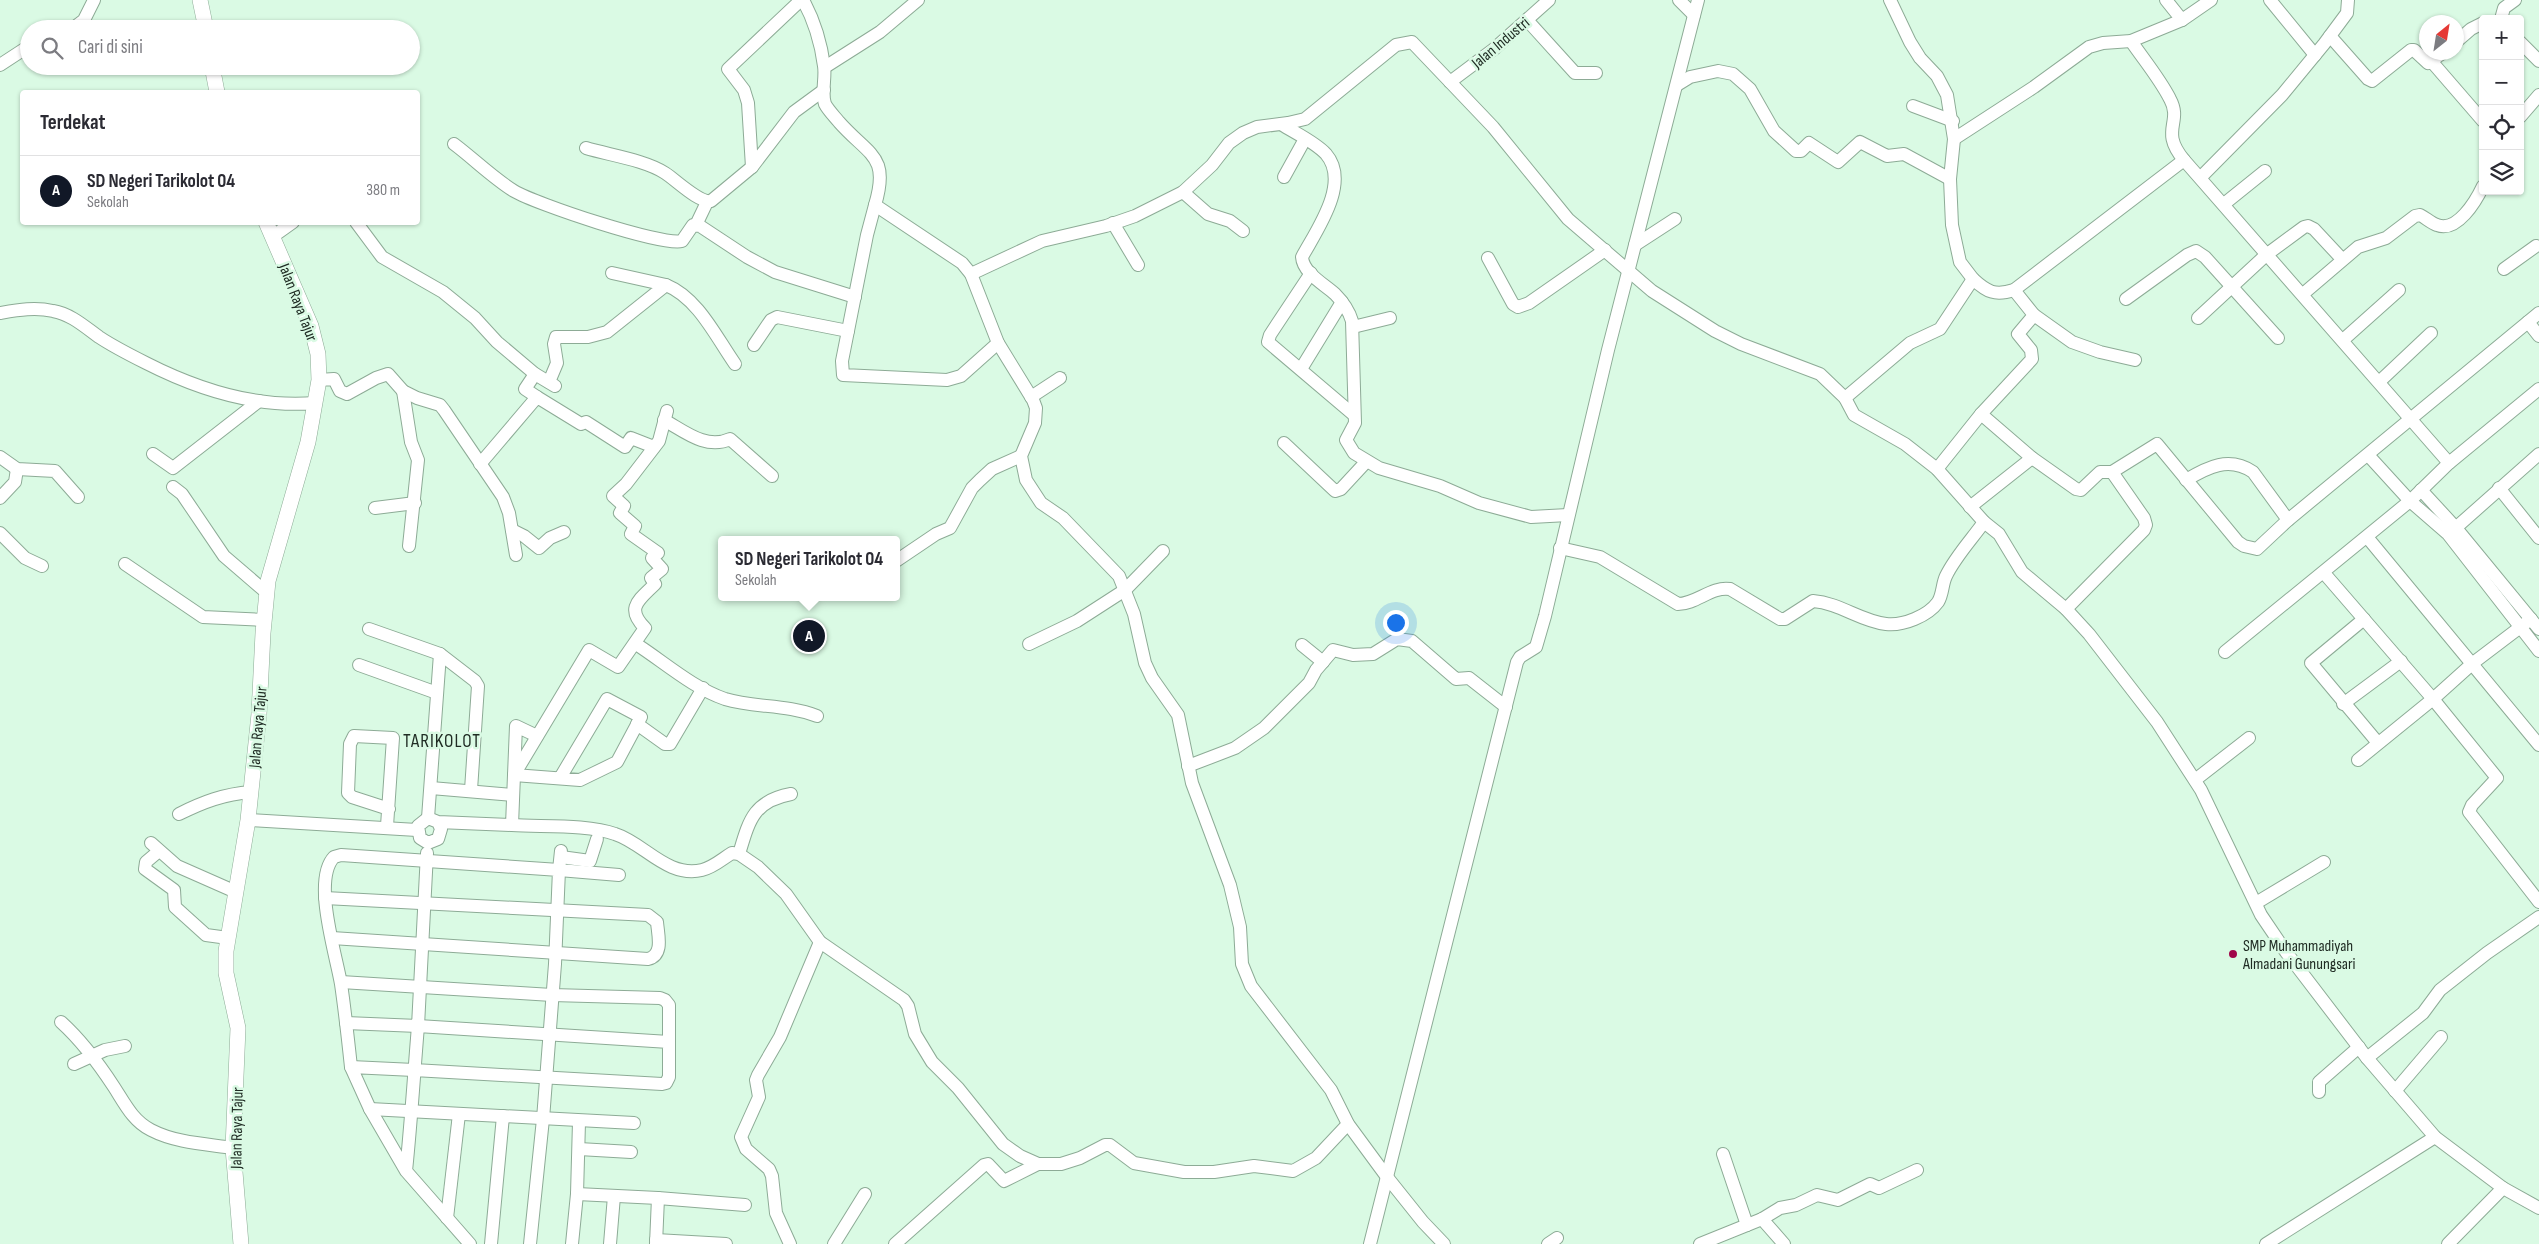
<!DOCTYPE html>
<html lang="id">
<meta charset="utf-8">
<style>
:root{--surface:#fff;--page:#f2f2f3;--text:#2b2b33;--muted:#7c7c81;--line:#e1e1e2;--accent:#111827}
body{margin:0;font-family:"Sofia Sans Condensed",sans-serif;background:var(--page);color:var(--text)}
.controls{position:absolute;right:15px;top:15px;display:grid;overflow:hidden;border-radius:5px;box-shadow:0 1px 4px #0004}
.controls button{width:45px;height:45px;display:grid;place-items:center;padding:0;border:0;border-bottom:1px solid var(--line);background:var(--surface);color:var(--text);font:25px sans-serif}
.compass{position:absolute;left:2419px;top:15px;width:45px;height:45px;border-radius:50%;background:var(--surface);box-shadow:0 1px 4px #0004;rotate:30deg}
.you{position:absolute;left:1395px;top:622px;width:18px;height:18px;margin:-12px;border:4px solid #fff;border-radius:50%;background:#1a73e8;box-shadow:0 0 0 8px #1a73e833}
.badge{display:grid;place-items:center;width:32px;height:32px;border-radius:50%;background:var(--accent);color:#fff;font-size:16px;font-weight:700}
.pin{position:absolute;translate:-50% -50%;border:2px solid #fff;box-shadow:0 1px 5px #0006}
.popup{position:absolute;left:718px;top:536px;width:182px;height:65px;box-sizing:border-box;display:grid;place-content:center;border-radius:5px;background:var(--surface);filter:drop-shadow(0 1px 4px #0005);font-size:16px;white-space:nowrap;color:var(--muted)}
.popup b{font-size:19px;color:var(--text)}
.popup::after{content:'';position:absolute;left:50%;top:100%;margin-left:-10px;border:10px solid transparent;border-top-color:var(--surface)}
.list{margin:0;padding:0;list-style:none}
h2{display:flex;justify-content:space-between;align-items:center;height:65px;margin:0;padding:0 20px;font-size:21px}
h2 small{font-size:16px;font-weight:400;color:var(--muted)}
.list li{display:grid;grid-template-columns:32px 1fr auto;gap:15px;align-items:center;box-sizing:border-box;height:70px;padding:0 20px;border-top:1px solid var(--line)}
.list b{display:block;font-size:19px;white-space:nowrap}
.list p{margin:0;font-size:16px;white-space:nowrap;color:var(--muted)}
.list em{font-size:16px;font-style:normal;color:var(--muted)}
.icon{flex:none;width:28px;height:28px;fill:none;stroke:currentColor;stroke-width:2;stroke-linecap:round;stroke-linejoin:round}
.map{position:relative;flex:none;width:2539px;height:1244px;overflow:hidden}
.search{position:absolute;background:var(--surface);box-shadow:0 1px 4px #0004;left:20px;top:20px;width:400px;height:55px;display:flex;align-items:center;gap:12px;box-sizing:border-box;padding:0 18px;border-radius:28px;color:var(--muted);font-size:19px}
.panel{position:absolute;background:var(--surface);box-shadow:0 1px 4px #0004;left:20px;top:90px;width:400px;height:135px;border-radius:5px}
.map>svg:first-child{display:block}
.lines{fill:none;stroke-linecap:round;stroke-linejoin:round}
.minor-casing{stroke:#8dab96;stroke-width:14}
.major-casing{stroke:#8dab96;stroke-width:16}
.minor{stroke:#fff;stroke-width:12}
.major{stroke:#fff;stroke-width:15}
.poi-dot{fill:#a0064a;stroke:#dafae4;stroke-width:2}
.labels{text-anchor:middle;stroke-width:5;stroke-linejoin:round;paint-order:stroke}
.street-label{font-size:16px;fill:#202c24;stroke:#dafae4}
.poi-label{font-size:16px;fill:#202c24;stroke:#dafae4;text-anchor:start}
.quarter-label{font-size:19px;letter-spacing:1px;fill:#202c24;stroke:#dafae4}
</style>
<div class="map">
<svg width="2539" height="1244" viewBox="0 0 2539 1244">
<rect width="100%" height="100%" fill="#dafae4"/>
<g class="lines">
<defs>
<g id="minor">
<path d="M 803,0 C 814,20 821,43 824,66 C 826,78 821,92 825,104 C 828,110 835,117 839,122 C 869,156 890,155 875,205 L 962,263 L 971,274 L 998,343 L 1033,400 L 1036,408 L 1035,423 L 1021,456 L 1026,480 L 1041,503 L 1063,518 L 1119,576 L 1134,614 L 1145,663 L 1152,678 L 1178,715 L 1192,783 L 1230,885 L 1240,927 L 1242,964 L 1251,986 L 1331,1090 L 1348,1124 L 1387,1177 L 1423,1222 L 1444,1244"/>
<polyline points="1679,0 1694,15"/>
<polyline points="1890,0 1910,42 1920,58 1937,76 1947,95 1954,139 1950,179 1952,225 1960,262 1973,279"/>
<polyline points="2166,0 2182,20"/>
<polyline points="2270,0 2315,55"/>
<polyline points="2501,19 2504,8 2515,0"/>
<polyline points="1527,20 1575,73 1596,73"/>
<polyline points="72,29 84,20 94,0"/>
<polyline points="2330,36 2368,79 2372,81 2411,50 2414,50 2428,63 2444,52"/>
<path d="M 2131,41 C 2144,60 2160,79 2170,99 C 2183,123 2159,130 2184,160"/>
<polyline points="2456,42 2471,29 2483,23"/>
<polyline points="2520,42 2539,61"/>
<polyline points="2432,62 2483,121"/>
<polyline points="0,65 29,46"/>
<polyline points="825,67 880,32 918,0"/>
<polyline points="1450,82 1494,49 1549,0"/>
<polyline points="1677,85 1690,77 1718,71 1733,74 1750,89 1774,131 1796,151 1801,151 1809,143 1838,162 1860,142 1887,156 1904,154 1950,179"/>
<polyline points="1913,106 1953,121"/>
<polyline points="2520,117 2539,95"/>
<path d="M 1281,124 C 1295,133 1315,142 1326,154 C 1351,183 1316,231 1302,257 C 1303,273 1324,284 1335,294 C 1343,302 1349,311 1352,321 L 1355,423 L 1346,440 L 1354,453 L 1379,468 L 1440,486 L 1479,503 L 1531,517 L 1568,515"/>
<polyline points="1954,139 2034,87 2089,47 2103,43 2131,41 2182,20 2211,0"/>
<path d="M 454,144 C 474,159 493,178 514,191 C 536,204 661,246 682,241 L 693,225 L 700,226 L 747,257 L 775,272 L 855,297"/>
<path d="M 586,148 C 609,155 645,160 665,173 C 676,180 699,203 711,201 L 752,167 L 794,112 L 824,90"/>
<polyline points="752,167 748,103 744,90 728,69 801,0"/>
<polyline points="1284,177 1305,139"/>
<polyline points="2201,177 2282,95 2324,44 2347,13 2348,0"/>
<polyline points="1183,192 1208,214 1230,221 1243,231"/>
<polyline points="2224,204 2265,171"/>
<polyline points="875,205 867,235 842,361 843,375 947,380 961,376 998,343"/>
<polyline points="356,222 382,257 443,292 475,318 497,342 535,374 555,386"/>
<polyline points="1113,223 1138,265"/>
<polyline points="696,225 707,202"/>
<polyline points="272,237 293,222"/>
<polyline points="1635,245 1675,219"/>
<polyline points="1488,258 1513,304 1518,307 1529,303 1605,250"/>
<polyline points="2504,269 2536,246"/>
<polyline points="1311,273 1270,335 1268,342 1354,415"/>
<polyline points="971,274 1042,241 1106,226 1135,216 1183,192 1212,165 1229,143 1243,133 1257,127 1288,123 1305,119 1396,45 1412,42 1493,127 1568,219 1652,291 1715,331 1741,344 1820,374 1845,398 1854,415 1905,444 1937,469 1984,522 1999,534 2022,572 2066,609 2089,634 2157,722 2201,790 2261,915 2286,952 2367,1058 2435,1137 2503,1188"/>
<path d="M 666,285 C 698,298 716,337 735,364"/>
<path d="M 2303,294 L 2358,247 L 2386,238 L 2415,216 L 2420,215 C 2426,218 2431,223 2437,225 C 2457,233 2476,201 2483,186"/>
<polyline points="2126,299 2187,255 2196,251 2205,257 2278,338"/>
<path d="M 0,313 C 18,310 35,307 53,311 C 71,314 85,327 99,337 C 114,347 130,355 146,363 C 197,389 257,408 315,403"/>
<polyline points="2034,315 2072,342 2100,352 2135,360"/>
<polyline points="2198,318 2266,255 2304,227 2308,226 2314,229 2342,259"/>
<polyline points="2528,322 2539,336"/>
<polyline points="1353,327 1390,318"/>
<polyline points="2343,340 2399,290"/>
<polyline points="754,345 771,320 777,317 848,331"/>
<polyline points="1301,369 1342,302"/>
<polyline points="535,374 525,389 537,397"/>
<polyline points="319,380 334,379 340,391 347,394 376,378 388,374 403,391 417,398 440,405 444,410 503,497 509,513 516,555"/>
<polyline points="549,382 557,363 554,344 556,337 588,337 607,332 666,285 612,273"/>
<polyline points="2379,382 2431,333"/>
<polyline points="403,391 411,442 418,460 409,546"/>
<polyline points="1031,397 1060,378"/>
<path d="M 1845,398 L 1910,343 L 1940,329 L 1973,279 C 1987,292 1995,296 2014,290 L 2184,160 L 2449,463"/>
<polyline points="1981,414 2032,458 2076,489 2081,490 2100,472 2112,472 2157,444 2238,542 2244,546 2257,549 2288,520 2539,313"/>
<path d="M 664,420 C 684,431 706,450 730,439 L 772,476"/>
<polyline points="1284,443 1335,491 1341,489 1366,462"/>
<polyline points="153,454 173,468 259,401"/>
<polyline points="2368,455 2410,501 2448,534 2539,651"/>
<polyline points="0,457 17,469 55,471 78,497"/>
<polyline points="480,464 537,397 581,424 586,422 625,447 631,438 654,447"/>
<polyline points="1937,469 1981,414 2032,359 2031,350 2018,334 2034,315 2014,290"/>
<path d="M 2186,480 C 2208,467 2229,456 2253,472 L 2288,520"/>
<polyline points="173,487 182,494 224,556 267,593"/>
<polyline points="2499,488 2539,538"/>
<polyline points="2421,490 2456,528 2539,629"/>
<polyline points="0,498 15,482 17,469"/>
<polyline points="1970,507 2032,458"/>
<polyline points="375,508 415,503"/>
<polyline points="512,530 524,536 539,548 550,538 564,532"/>
<polyline points="2451,532 2539,454"/>
<polyline points="0,533 25,558 42,566"/>
<polyline points="2367,537 2539,745"/>
<path d="M 1560,548 L 1600,557 L 1678,604 C 1696,604 1712,586 1730,589 L 1780,619 L 1785,619 L 1813,601 C 1840,603 1860,621 1886,624 C 1903,626 1928,616 1938,602 C 1943,594 1942,584 1946,576 C 1955,557 1972,539 1984,522"/>
<polyline points="896,561 936,534 950,528 972,488 980,480 992,469 1021,456"/>
<polyline points="125,564 203,617 264,620"/>
<polyline points="2324,573 2433,699 2497,778 2472,805 2469,812 2539,902"/>
<polyline points="2066,609 2144,530 2146,525 2144,518 2112,472"/>
<polyline points="2364,619 2311,663 2378,743"/>
<polyline points="369,629 440,654 475,681 478,686 471,790"/>
<path d="M 636,644 C 664,662 693,688 725,699 C 755,708 786,704 817,716"/>
<polyline points="1029,644 1077,621 1125,590 1163,551"/>
<polyline points="1302,645 1323,662"/>
<polyline points="2225,652 2410,501 2449,463 2539,389"/>
<polyline points="359,665 437,693"/>
<polyline points="2343,704 2401,661"/>
<polyline points="637,724 665,744 670,744 703,688"/>
<polyline points="537,736 516,726 514,775 580,780 617,762 641,717 607,699 560,778"/>
<polyline points="2358,760 2433,699 2473,663 2531,619"/>
<polyline points="1188,766 1235,748 1264,728 1309,683 1316,670 1333,650 1353,655 1373,654 1397,639 1412,641 1456,679 1469,678 1506,707"/>
<polyline points="2195,780 2249,738"/>
<polyline points="431,788 513,795"/>
<path d="M 179,814 C 203,802 224,794 251,792"/>
<polyline points="428,818 440,654"/>
<polyline points="248,820 417,830"/>
<path d="M 438,822 L 441,829 L 438,839 L 428,843 L 420,838 L 418,826 L 428,818 L 438,822 L 512,825 L 514,775 L 589,650 L 618,667 L 645,628 C 625,608 639,600 655,584 L 651,578 L 662,569 L 652,558 L 658,553 L 631,534 L 635,526 L 620,513 L 624,506 L 613,496 L 626,484 L 659,441 L 667,411"/>
<path d="M 512,825 C 542,827 588,824 615,834 C 644,843 667,878 702,870 C 714,867 722,859 732,853 L 739,854 L 758,867 L 786,894 L 820,942 L 904,1000 L 908,1006 L 915,1034 L 932,1062 L 958,1088 L 1003,1144 L 1020,1156 L 1038,1164 L 1061,1164 L 1080,1158 L 1105,1145 L 1110,1145 L 1134,1163 L 1184,1172 L 1214,1172 L 1254,1166 L 1293,1171 L 1316,1158 L 1348,1124"/>
<polyline points="387,826 393,738 354,736 350,744 348,793 352,797 389,809"/>
<polyline points="151,843 177,866 236,892"/>
<polyline points="159,851 146,862 145,869 174,890 175,907 206,935 228,938"/>
<polyline points="561,851 559,870 619,875"/>
<path d="M 739,854 C 749,821 753,801 791,794"/>
<polyline points="561,857 590,861 597,839"/>
<path d="M 325,898 L 648,915 L 657,922 C 658,935 664,955 648,959 L 332,938"/>
<polyline points="2256,903 2324,862"/>
<polyline points="341,982 552,995 660,998 665,1000 669,1005 669,1042"/>
<path d="M 61,1022 C 82,1041 99,1064 114,1087 C 125,1104 133,1121 151,1130 C 176,1143 206,1144 233,1148"/>
<polyline points="346,1023 418,1026 427,853"/>
<polyline points="2367,1058 2423,1013 2440,990 2487,953 2539,917"/>
<polyline points="74,1064 105,1050 125,1046"/>
<path d="M 351,1067 C 348,1039 345,1011 341,984 C 336,954 312,880 334,857 L 341,855 L 559,870 L 555,964 L 543,1119 L 530,1244"/>
<polyline points="2395,1091 2441,1037"/>
<polyline points="2319,1092 2319,1082 2359,1047"/>
<polyline points="370,1109 634,1123"/>
<polyline points="579,1149 631,1152"/>
<polyline points="1723,1154 1747,1225"/>
<path d="M 406,1171 C 411,1123 414,1074 418,1026 L 669,1042 L 669,1077 L 666,1083 L 662,1084 L 414,1070 L 351,1067 L 370,1109 L 406,1171 L 470,1244"/>
<polyline points="577,1194 658,1198 656,1244"/>
<polyline points="658,1198 745,1205"/>
<polyline points="447,1218 459,1114"/>
<polyline points="1762,1219 1784,1244"/>
<polyline points="656,1240 726,1244"/>
<polyline points="491,1244 503,1116"/>
<polyline points="572,1244 577,1194 579,1122"/>
<polyline points="610,1244 614,1196"/>
<polyline points="790,1244 776,1213 772,1176 769,1169 746,1149 741,1137 759,1097 756,1080 758,1075 780,1037 820,942"/>
<polyline points="834,1244 865,1194"/>
<polyline points="895,1244 984,1165 988,1164 1004,1181 1038,1164"/>
<polyline points="1370,1244 1517,662 1520,657 1536,647 1545,616 1608,350 1698,0"/>
<polyline points="1548,1244 1557,1238"/>
<polyline points="1700,1244 1762,1219 1780,1208 1796,1205 1817,1195 1838,1200 1870,1184 1879,1188 1917,1170"/>
<polyline points="2266,1244 2435,1137"/>
<polyline points="2448,1244 2503,1188 2539,1208"/>
</g>
<g id="major">
<polyline points="200,0 206,29"/>
<polyline points="212,66 217,92"/>
<polyline points="241,1244 233,1148 238,1028 226,973 226,951 248,820 259,714 263,633 268,581 308,442 319,380 318,354 311,326 266,222"/>
</g>
</defs>
<use href="#minor" class="minor-casing"/>
<use href="#major" class="major-casing"/>
<use href="#minor" class="minor"/>
<use href="#major" class="major"/>
</g>
<circle class="poi-dot" cx="2233" cy="954" r="5"/>
<g class="labels">
<g class="street-label">
<text transform="translate(1500 42) rotate(-40)" y="6">Jalan Industri</text>
<text transform="translate(299 302) rotate(69)" y="6">Jalan Raya Tajur</text>
<text transform="translate(257 727) rotate(-85)" y="6">Jalan Raya Tajur</text>
<text transform="translate(236 1128) rotate(-89)" y="6">Jalan Raya Tajur</text>
</g>
<g class="poi-label">
<text x="2243" y="951">SMP Muhammadiyah<tspan x="2243" dy="18">Almadani Gunungsari</tspan></text>
</g>
<g class="quarter-label">
<text x="442" y="747">TARIKOLOT</text>
</g>
</g>
</svg>
<div class="controls">
<button>+</button>
<button>−</button>
<button><svg class="icon" aria-label="locate" viewBox="0 0 24 24"><circle cx="12" cy="12" r="6"/><path d="M12 2v4M12 18v4M2 12h4M18 12h4"/></svg></button>
<button><svg class="icon" aria-label="layers" viewBox="0 0 24 24"><path d="M12 4l9 5-9 5-9-5zM3 14l9 5 9-5"/></svg></button>
</div>
<svg class="compass" viewBox="-18 -18 36 36"><path d="M0-13l5 13h-10z" fill="#e53935"/><path d="M0 13l5-13h-10z" fill="#7c7c81"/></svg>
<div class="you"></div>
<div class="pin badge" style="left:809px;top:636px">A</div>
<div class="popup"><b>SD Negeri Tarikolot 04</b>Sekolah</div>
<div class="search"><svg class="icon" aria-label="search" viewBox="0 0 24 24"><circle cx="10" cy="10" r="6"/><path d="M15 15l6 6"/></svg>Cari di sini</div>
<section class="panel">
<h2>Terdekat<small></small></h2>
<ul class="list">
<li><span class="badge">A</span><div><b>SD Negeri Tarikolot 04</b><p>Sekolah</p></div><em>380 m</em></li>
</ul>
</section>
</div>
